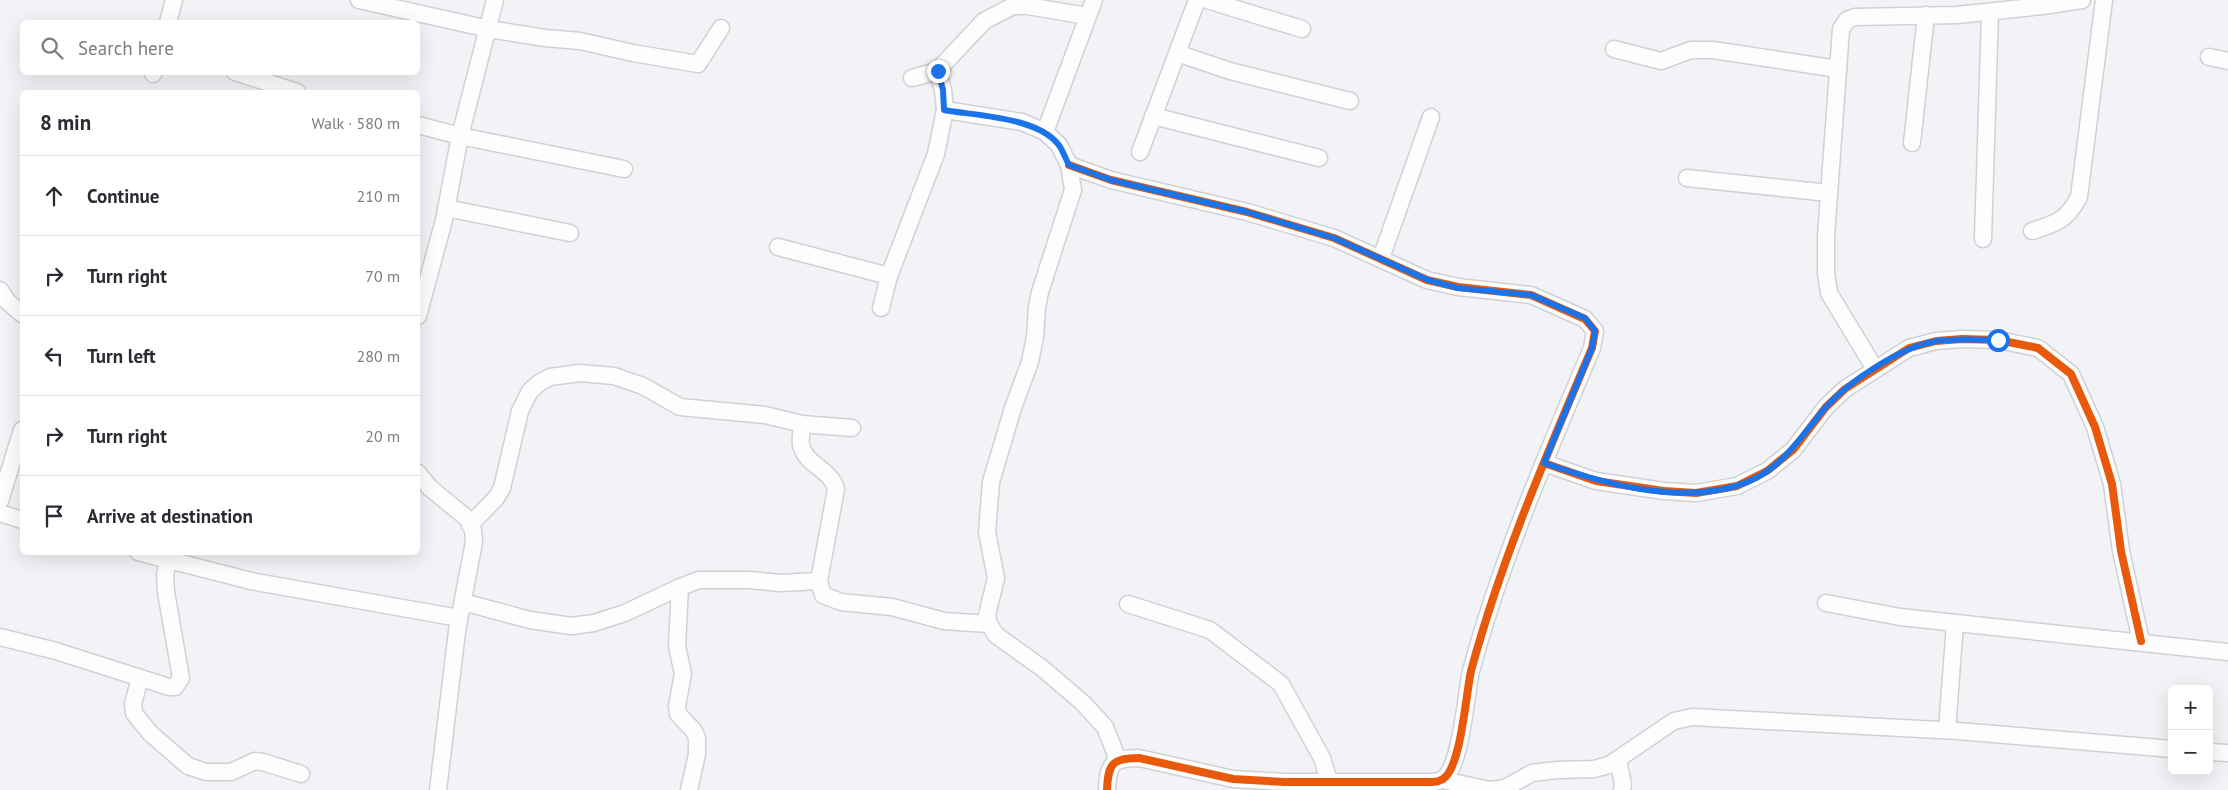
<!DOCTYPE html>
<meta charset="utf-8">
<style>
:root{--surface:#fff;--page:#f2f2f3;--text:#2b2b33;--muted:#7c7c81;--line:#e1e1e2}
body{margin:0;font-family:"PT Sans",sans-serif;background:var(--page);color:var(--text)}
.controls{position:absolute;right:15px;bottom:15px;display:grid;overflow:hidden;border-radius:8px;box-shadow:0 5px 20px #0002}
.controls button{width:45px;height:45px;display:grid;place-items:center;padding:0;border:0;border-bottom:1px solid var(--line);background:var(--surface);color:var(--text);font:25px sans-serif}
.stop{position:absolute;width:15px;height:15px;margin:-11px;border:4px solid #1a73e8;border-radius:50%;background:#fff}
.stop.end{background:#1a73e8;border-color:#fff;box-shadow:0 1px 5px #0008}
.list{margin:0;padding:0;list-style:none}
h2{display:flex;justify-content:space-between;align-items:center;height:65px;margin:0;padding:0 20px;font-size:21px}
h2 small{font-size:16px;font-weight:400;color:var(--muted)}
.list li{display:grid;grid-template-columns:32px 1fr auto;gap:15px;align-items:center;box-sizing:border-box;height:80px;padding:0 20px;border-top:1px solid var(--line)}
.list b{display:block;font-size:19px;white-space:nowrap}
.list em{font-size:16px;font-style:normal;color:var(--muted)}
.icon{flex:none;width:28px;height:28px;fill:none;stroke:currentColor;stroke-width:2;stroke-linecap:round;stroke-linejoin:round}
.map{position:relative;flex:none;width:2228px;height:790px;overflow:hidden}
.search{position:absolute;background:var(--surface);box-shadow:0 5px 20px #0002;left:20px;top:20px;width:400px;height:55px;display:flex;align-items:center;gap:12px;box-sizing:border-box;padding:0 18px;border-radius:8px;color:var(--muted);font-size:19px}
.panel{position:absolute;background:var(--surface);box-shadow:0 5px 20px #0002;left:20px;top:90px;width:400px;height:465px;border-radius:8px}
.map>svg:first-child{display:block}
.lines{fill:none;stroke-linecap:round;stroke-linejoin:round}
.minor-casing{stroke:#d0d1d4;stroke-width:19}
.minor{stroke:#fdfdfe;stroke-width:16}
.cycleway-casing{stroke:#fff;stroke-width:11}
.cycleway{stroke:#e8590c;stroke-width:8}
.route{stroke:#1a73e8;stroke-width:6}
</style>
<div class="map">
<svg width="2228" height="790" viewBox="0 0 2228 790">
<rect width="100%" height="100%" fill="#f2f3f7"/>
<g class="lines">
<defs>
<g id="minor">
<polyline points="359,0 489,29 545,38 580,41 633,53 698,64 721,28"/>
<polyline points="1207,0 1302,29"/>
<polyline points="2042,6 2082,0"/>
<polyline points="168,22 174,0"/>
<polyline points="1614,49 1661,61 1691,50 1713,50 1838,69"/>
<polyline points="1177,53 1230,71 1350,101"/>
<polyline points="2209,57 2228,61"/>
<polyline points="235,72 297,92"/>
<polyline points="153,74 154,72"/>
<polyline points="912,78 937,71 984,21 1013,6 1028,6 1087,16"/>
<polyline points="945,110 1022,122 1045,132 1059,145 1069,165 1073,190 1040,292 1037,307 1035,337 1030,362 1013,408 991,482 987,532 996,578 987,615 989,624 996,635 1042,668 1083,703 1105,727 1118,760"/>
<polyline points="1153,116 1319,158"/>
<polyline points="418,125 460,136 624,169"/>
<polyline points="1045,132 1094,0"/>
<polyline points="1912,143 1926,15"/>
<polyline points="1140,152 1197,0"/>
<path d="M 1069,165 L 1111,180 L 1247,212 L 1334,238 L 1427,280 L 1458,287 L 1531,295 L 1585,319 L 1595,331 L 1592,348 C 1547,454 1501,560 1471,671 C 1466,693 1461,768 1443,779 C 1440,781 1435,782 1432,782 L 1285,782 L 1233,779 L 1139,758 C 1112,758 1108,764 1107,790"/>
<polyline points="1687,178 1829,193"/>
<polyline points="446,208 570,233"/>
<path d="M 2032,231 C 2057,223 2066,221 2079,197 L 2104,0"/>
<polyline points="1983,239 1990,12"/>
<polyline points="778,247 889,276"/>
<polyline points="1381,258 1431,117"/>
<polyline points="0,290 7,301 22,314"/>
<polyline points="881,308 889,276 936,154 945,110 943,90 937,71"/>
<polyline points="418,316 444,220 460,136 495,0"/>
<polyline points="1875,369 1829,293 1826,273 1826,236 1841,29 1847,20 1855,17 1957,15 2042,6 2044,0"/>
<path d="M 802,424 C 802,430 800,439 801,445 C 805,465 831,469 836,489 L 819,581 L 823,595 L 841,602 L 892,607 L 944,621 L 989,624"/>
<polyline points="1544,463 1596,481 1664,491 1696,493 1737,486 1767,471 1793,450 1826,407 1845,389 1909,348 1936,341 1962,339 1998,340 2038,348 2071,374 2095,427 2112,484 2121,551 2141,641"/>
<polyline points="418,473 430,488 468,519 473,530 474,542 457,631 438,790"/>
<polyline points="0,501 22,430"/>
<polyline points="0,513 22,520"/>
<polyline points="470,525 496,498 502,488 520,411 530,391 539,383 550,377 580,373 614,376 643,386 680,407 765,415 802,424 852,428"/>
<polyline points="138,552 251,581 459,618"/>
<polyline points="680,587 677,646 683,674 677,706 678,714 694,731 697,738 697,754 689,790"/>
<polyline points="463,602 530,620 571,626 594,623 625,613 680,587 699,580 750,580 780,583 819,581"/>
<polyline points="1826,603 1900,617 2228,652"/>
<polyline points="1128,604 1210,630 1281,684 1322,758 1329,781"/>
<polyline points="0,637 56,651 169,687 175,687 181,678 166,592 165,575 170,552"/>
<polyline points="140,678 133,704 134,713 150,733 188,766 206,772 231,772 255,761 263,762 301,774"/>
<polyline points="1947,730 1955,623"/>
<polyline points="2209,752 2228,753"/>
<polyline points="1618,760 1623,784 1622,790"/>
<polyline points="1443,780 1490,790"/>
<polyline points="1491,790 1505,788 1532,773 1557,770 1594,769 1609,765 1674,721 1692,717 1958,731 2172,749"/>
</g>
</defs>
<use href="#minor" class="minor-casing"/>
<use href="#minor" class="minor"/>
<defs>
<g id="cycleway">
<path d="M 1069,165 L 1111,180 L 1247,212 L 1334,238 L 1427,280 L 1458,287 L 1531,295 L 1585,319 L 1595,331 L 1592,348 C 1547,454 1501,560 1471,671 C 1466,693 1461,768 1443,779 C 1440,781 1435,782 1432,782 L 1285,782 L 1233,779 L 1139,758 C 1112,758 1108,764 1107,790"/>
<polyline points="1544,463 1596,481 1664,491 1696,493 1737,486 1767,471 1793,450 1826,407 1845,389 1909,348 1936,341 1962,339 1998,340 2038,348 2071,374 2095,427 2112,484 2121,551 2141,641"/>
</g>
</defs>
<use href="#cycleway" class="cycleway-casing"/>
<use href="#cycleway" class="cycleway"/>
</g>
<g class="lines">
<path class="route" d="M 938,71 L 943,90 L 944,110 C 978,116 1036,117 1058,144 C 1063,150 1065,158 1069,165 L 1111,180 L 1247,212 L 1334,238 L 1428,280 L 1458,288 L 1531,295 L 1585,318 L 1595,331 L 1592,348 L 1544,463 C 1602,483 1675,504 1736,486 C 1779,474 1799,439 1825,408 C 1849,381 1902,346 1937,341 C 1957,338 1978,340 1998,340"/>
</g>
</svg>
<div class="controls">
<button>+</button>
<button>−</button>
</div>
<div class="stop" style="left:1998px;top:340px"></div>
<div class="stop end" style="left:938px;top:71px"></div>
<div class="search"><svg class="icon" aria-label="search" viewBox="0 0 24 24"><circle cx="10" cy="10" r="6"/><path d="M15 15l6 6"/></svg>Search here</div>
<section class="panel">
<h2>8 min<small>Walk · 580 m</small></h2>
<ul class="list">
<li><svg class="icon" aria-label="ahead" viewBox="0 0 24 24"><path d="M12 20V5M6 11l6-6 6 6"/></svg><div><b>Continue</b></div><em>210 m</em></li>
<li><svg class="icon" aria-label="right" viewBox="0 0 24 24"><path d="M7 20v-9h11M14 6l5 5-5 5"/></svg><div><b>Turn right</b></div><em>70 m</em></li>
<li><svg class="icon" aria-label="left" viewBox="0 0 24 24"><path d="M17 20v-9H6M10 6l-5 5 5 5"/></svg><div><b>Turn left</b></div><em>280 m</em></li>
<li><svg class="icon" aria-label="right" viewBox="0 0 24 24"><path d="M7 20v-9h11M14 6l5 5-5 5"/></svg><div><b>Turn right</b></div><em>20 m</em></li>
<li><svg class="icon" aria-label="arrive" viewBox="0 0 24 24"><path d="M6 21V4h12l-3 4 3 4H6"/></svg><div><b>Arrive at destination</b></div></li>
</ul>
</section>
</div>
